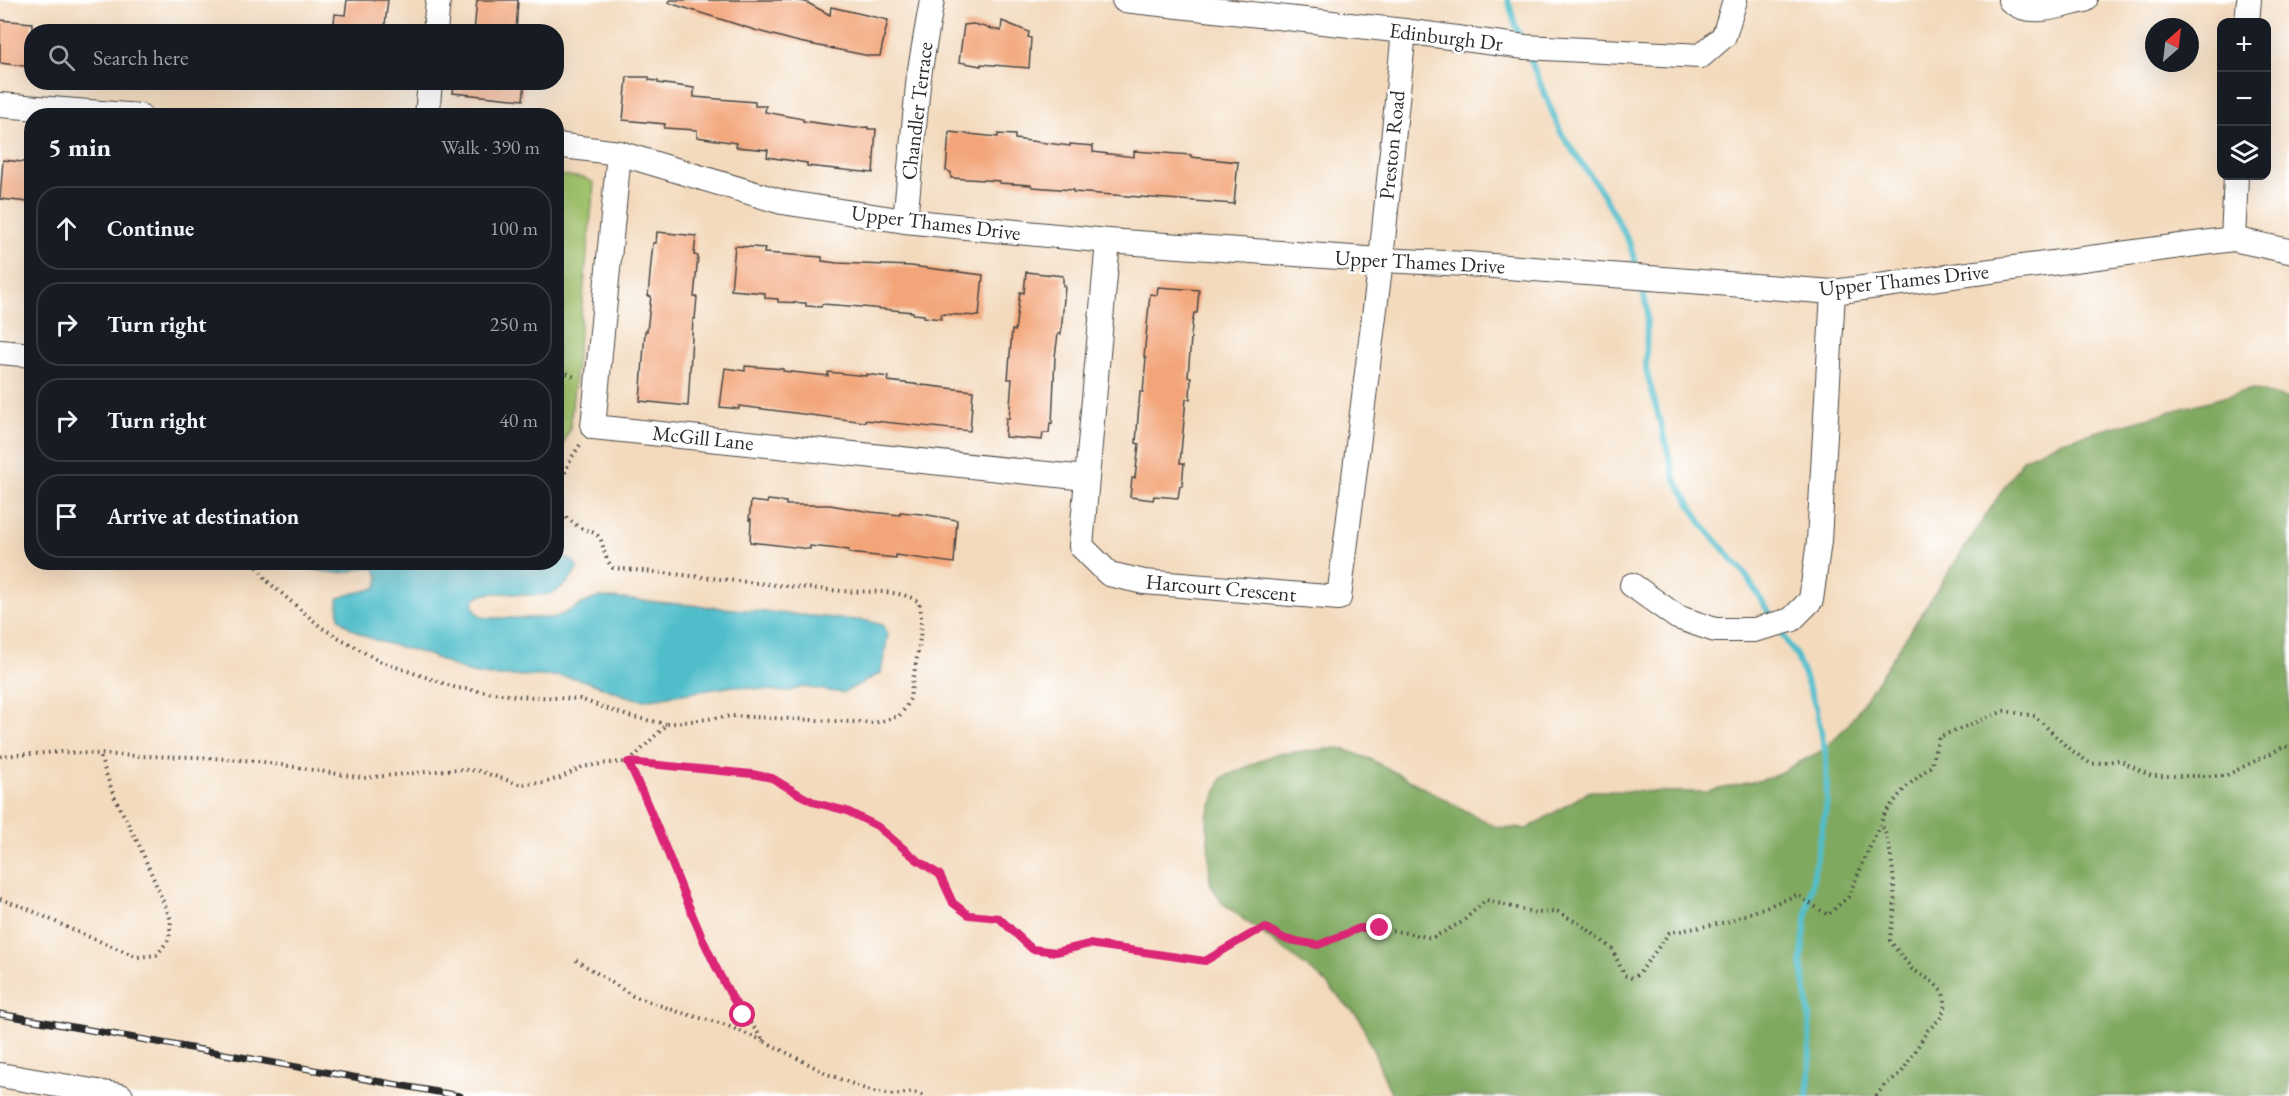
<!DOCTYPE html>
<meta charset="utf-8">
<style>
:root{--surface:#171b24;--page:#20242c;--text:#f1f3f6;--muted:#9ea1a6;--line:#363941}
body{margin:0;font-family:"EB Garamond",serif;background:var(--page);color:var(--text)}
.controls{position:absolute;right:18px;top:18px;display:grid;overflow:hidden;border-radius:12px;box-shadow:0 6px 24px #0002}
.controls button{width:54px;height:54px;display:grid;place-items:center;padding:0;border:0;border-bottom:2px solid var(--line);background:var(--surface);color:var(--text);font:30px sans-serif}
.compass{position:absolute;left:2145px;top:18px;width:54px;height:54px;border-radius:50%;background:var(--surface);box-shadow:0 6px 24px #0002;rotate:28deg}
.stop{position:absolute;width:18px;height:18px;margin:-14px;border:4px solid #db2777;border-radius:50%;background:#fff}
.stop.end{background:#db2777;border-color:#fff;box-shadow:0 2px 6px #0008}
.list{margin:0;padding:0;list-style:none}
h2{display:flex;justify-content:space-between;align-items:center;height:78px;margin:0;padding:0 24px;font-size:26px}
h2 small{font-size:20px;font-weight:400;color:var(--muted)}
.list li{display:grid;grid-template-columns:39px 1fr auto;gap:18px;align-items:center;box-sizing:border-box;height:84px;margin:0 12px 12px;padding:0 12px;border:2px solid var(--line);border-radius:24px}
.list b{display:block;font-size:22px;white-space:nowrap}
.list em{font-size:20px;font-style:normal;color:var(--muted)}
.icon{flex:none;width:33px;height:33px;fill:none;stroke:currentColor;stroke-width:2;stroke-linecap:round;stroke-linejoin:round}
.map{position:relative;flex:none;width:2289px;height:1096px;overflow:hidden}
.search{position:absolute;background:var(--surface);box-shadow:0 6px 24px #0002;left:24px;top:24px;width:540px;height:66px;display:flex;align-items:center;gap:15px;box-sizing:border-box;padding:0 21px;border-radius:24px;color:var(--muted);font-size:22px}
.panel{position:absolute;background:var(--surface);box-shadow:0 6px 24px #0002;left:24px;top:108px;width:540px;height:462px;border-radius:24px}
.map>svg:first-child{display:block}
.green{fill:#a1c36d;stroke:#66774c;stroke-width:1.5}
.forest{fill:#80a960;stroke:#566a46;stroke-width:1.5}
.water{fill:#50bdca;stroke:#3e747a;stroke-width:1.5}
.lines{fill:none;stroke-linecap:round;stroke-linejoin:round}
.stream{stroke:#50bdca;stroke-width:6}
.building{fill:#f3a579}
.minor-casing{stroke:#494541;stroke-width:26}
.path{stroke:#494541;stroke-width:4;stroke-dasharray:1.5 4.5;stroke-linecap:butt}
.minor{stroke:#fff;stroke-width:24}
.rail-casing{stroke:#2b2b2b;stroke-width:7}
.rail{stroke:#fff;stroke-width:4.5;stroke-dasharray:14;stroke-linecap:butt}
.route{stroke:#db2777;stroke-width:8}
.labels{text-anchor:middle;stroke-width:5;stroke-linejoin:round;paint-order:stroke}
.street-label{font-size:21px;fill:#2b2b2b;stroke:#fff}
</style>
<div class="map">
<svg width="2289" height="1096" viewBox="0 0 2289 1096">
<rect width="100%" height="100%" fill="#fff"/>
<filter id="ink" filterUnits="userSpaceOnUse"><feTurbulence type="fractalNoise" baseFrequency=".0167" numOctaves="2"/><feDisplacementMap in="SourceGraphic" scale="12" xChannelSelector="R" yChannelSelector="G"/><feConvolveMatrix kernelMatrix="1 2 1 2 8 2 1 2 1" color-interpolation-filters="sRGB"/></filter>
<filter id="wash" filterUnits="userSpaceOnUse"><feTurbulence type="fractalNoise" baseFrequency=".008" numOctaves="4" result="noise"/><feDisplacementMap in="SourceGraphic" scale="24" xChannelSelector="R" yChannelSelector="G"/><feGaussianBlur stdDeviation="1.35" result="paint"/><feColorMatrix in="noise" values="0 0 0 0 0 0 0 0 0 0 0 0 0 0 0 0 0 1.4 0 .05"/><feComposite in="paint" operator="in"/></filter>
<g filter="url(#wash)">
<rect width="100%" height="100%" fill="#f3dabd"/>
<polygon class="green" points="557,175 584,178 594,183 570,427 557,460"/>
<polygon class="forest" points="2253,389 2289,399 2289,1096 1392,1096 1360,1019 1321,978 1221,902 1210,882 1207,816 1222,778 1275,754 1340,748 1370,759 1496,827 1527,829 1590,791 1706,792 1770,778 1823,750 1849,724 2023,459 2062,441"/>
<path class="water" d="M 557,553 L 574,562 L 578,568 C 554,608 532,592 493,593 C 486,594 480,594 475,598 L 473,604 C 476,614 479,617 489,618 L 552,618 C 571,613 582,601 601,597 L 868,621 L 883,625 L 888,634 L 881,673 L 843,693 L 803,687 L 786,692 L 733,686 L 644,700 C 621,697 598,683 574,678 C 544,673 512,678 482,675 C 461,672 449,663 431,656 C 399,644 364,644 339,618 L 338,599 C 349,592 364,593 377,587 L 379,577 L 375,569 C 365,564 358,571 347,572 C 330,575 310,569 295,563 L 449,562 L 455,566 L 465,562 L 556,562 Z"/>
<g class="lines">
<g class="stream">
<polyline points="1508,0 1514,21 1521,39"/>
<polyline points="1528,54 1561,133 1603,194 1630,244 1637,271"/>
<polyline points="1641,284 1647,308 1646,369 1675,479 1702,524 1745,574 1773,619"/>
<polyline points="1778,628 1797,657 1816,707 1826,755 1827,802 1807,911 1801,962 1809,1011 1810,1068 1807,1096"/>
</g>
</g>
<g id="blocks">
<g class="building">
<polygon points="347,0 388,0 384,32 333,32 335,14 345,15"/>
<polygon points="477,0 518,0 516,32 474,32"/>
<polygon points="670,0 792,0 806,2 830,15 831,7 888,20 880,56 870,56 799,42 758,31 669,3"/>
<polygon points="0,20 32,23 32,67 0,63"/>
<polygon points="1002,21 1029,32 1028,37 1031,38 1029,68 981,64 981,66 959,62 964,25 973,24 1001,31"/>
<polygon points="627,77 649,77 649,80 658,81 658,83 694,88 694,97 755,102 755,106 766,106 765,112 803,119 803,121 854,128 868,127 868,129 876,129 873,173 807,166 807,163 767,157 768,150 736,147 737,143 697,137 697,130 664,128 665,124 623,120"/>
<polygon points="454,82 525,82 523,100 453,93"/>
<polygon points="949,132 998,137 998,134 1015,135 1015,139 1070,146 1070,144 1093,146 1093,152 1134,157 1134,151 1191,155 1191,157 1238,162 1234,204 1073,192 1073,190 1032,187 1031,185 999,183 1000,181 951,178 951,172 946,171"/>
<polygon points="3,160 32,163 29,202 0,199"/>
<polygon points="657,232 696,236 694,255 698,256 694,297 697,297 695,319 693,319 688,406 640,401 645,331 647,331 651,296 648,296 651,263 653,243 656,243"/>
<polygon points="735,246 765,248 764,253 822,257 822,261 837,263 911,266 983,275 979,316 941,314 941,319 924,317 924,315 913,314 913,312 862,307 822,304 821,307 806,306 806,303 778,302 778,299 765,298 765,293 731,290"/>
<polygon points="1026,272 1063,276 1063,286 1065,286 1061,334 1058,334 1055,357 1052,424 1050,423 1049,433 1043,433 1042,440 1005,437 1006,418 1009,419 1012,379 1008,379 1012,330 1015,331 1020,292 1024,293"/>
<polygon points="1158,287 1199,290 1197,313 1194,313 1192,325 1188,377 1191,377 1190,399 1186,399 1180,463 1184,463 1182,486 1180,486 1178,498 1154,496 1153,500 1130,497 1132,478 1135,478 1139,444 1136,443 1140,392 1143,392 1146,358 1144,357 1150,294 1157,295"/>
<polygon points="745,366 783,369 783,371 828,376 828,372 866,376 866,374 889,377 888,381 973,391 970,431 865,420 865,422 739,406 739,409 720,407 725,368 745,371"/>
<polygon points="768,500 786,502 786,505 830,505 871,512 900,515 900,512 922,514 957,520 954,563 896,555 896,558 849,553 849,550 810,546 810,549 750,542 751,519 749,520 751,501 767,503"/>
</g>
</g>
</g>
<g filter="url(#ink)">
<use href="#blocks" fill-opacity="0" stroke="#494541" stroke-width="1.5"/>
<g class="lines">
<defs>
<g id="minor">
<polyline points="1124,0 1404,31 1525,47 1701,56 1724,36 1735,0"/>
<path d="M 2010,0 C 2030,18 2061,5 2085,0"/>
<polyline points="2247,22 2249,0"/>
<polyline points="435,32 438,0"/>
<polyline points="0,105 140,116"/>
<polyline points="427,116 430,82"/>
<polyline points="556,145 619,153 782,202 905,221 1108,241 1381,260 1467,264 1833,292 2233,239 2289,251"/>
<polyline points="619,153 593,427 1086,478"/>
<polyline points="905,221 919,75 932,0"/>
<polyline points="2233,239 2236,176"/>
<polyline points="1108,241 1081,546 1109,574 1144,582 1339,598 1381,260 1404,31"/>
<polyline points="0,352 32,355"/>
<polyline points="1632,585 1677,617 1715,630 1754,630 1791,620 1811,600 1819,541 1833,292"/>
<polyline points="0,1075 121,1096"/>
</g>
</defs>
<use href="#minor" class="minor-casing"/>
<g class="path">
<polyline points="556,368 577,378"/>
<polyline points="556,495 570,460 582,442"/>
<path d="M 556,511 C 566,516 572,523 581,528 C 587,531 594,531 599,537 C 605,545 602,556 613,568 C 690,575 766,585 842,591 C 866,593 899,588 919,602 C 926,632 913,668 910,699 L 906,707 L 899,716 L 874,723 L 732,716 L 667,724 L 629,762"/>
<polyline points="254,562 267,581 322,628 379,661 457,688 516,696 580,699 628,716 666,724"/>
<polyline points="0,756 61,752 136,756 196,757 257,761 363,778 458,769 479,771 519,784 542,783 560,778 582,767 607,763 628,762 752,774 772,778 802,796 830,807 847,811 877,826 916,859 941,875 953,903 969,915 999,918 1031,949 1055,952 1089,944 1205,961 1251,934 1266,928 1285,939 1318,945 1360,928 1380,928 1432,938 1462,922 1486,900 1535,913 1558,912 1585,927 1612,949 1624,975 1632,978 1638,975 1669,933 1727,922 1797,895 1828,915 1848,897 1885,813 1905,788 1931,766 1939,737 2004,711 2035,716 2068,748 2091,764 2119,760 2151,776 2225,776 2285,746 2289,748"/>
<polyline points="628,763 644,794 703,938 730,996 764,1041 830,1075 873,1092 894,1095 913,1092 925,1096"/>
<polyline points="0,899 26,908 75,931 138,957 157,955 169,939 171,920 140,847 114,796 99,754"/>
<polyline points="576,960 633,996 682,1013 723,1024 764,1041"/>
<path d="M 1876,1096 L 1885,1085 L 1902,1072 L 1928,1030 L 1940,1019 L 1946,1005 L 1943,993 L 1933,982 L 1912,969 L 1890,941 C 1890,930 1893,923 1894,913 C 1896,895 1892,838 1881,825"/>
</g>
<use href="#minor" class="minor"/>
<defs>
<polyline id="rail" points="0,1014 460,1096"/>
</defs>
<use href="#rail" class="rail-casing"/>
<use href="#rail" class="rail"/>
</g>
</g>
<g class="lines" filter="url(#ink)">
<path class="route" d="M 743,1015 C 693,938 670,844 628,762 L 752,774 L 772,778 L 802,796 L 816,803 L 847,811 L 877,826 L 916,859 L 940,875 L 953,903 L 969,915 L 999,918 L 1032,949 L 1056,952 L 1089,944 L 1205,961 L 1251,934 L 1266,928 L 1285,939 L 1318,945 L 1360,928 L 1380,928"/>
</g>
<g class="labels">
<g class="street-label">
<text transform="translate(1446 37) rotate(7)" y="7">Edinburgh Dr</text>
<text transform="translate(917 111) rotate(-83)" y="7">Chandler Terrace</text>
<text transform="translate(1392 145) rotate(-84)" y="7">Preston Road</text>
<text transform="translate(936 223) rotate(7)" y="7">Upper Thames Drive</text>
<text transform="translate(1420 262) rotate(3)" y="7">Upper Thames Drive</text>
<text transform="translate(1904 280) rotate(-6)" y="7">Upper Thames Drive</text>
<text transform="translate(703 438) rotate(6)" y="7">McGill Lane</text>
<text transform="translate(1221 588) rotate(5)" y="7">Harcourt Crescent</text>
</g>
</g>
</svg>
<div class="controls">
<button>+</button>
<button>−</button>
<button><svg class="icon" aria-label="layers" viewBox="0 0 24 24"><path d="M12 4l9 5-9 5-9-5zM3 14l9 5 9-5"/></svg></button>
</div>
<svg class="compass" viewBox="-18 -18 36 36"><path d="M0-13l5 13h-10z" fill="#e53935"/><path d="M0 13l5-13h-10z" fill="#9ea1a6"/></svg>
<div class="stop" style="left:743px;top:1015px"></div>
<div class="stop end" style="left:1380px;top:928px"></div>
<div class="search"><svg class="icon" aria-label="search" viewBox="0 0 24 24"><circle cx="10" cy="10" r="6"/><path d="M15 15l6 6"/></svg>Search here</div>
<section class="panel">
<h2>5 min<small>Walk · 390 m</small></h2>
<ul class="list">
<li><svg class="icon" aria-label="ahead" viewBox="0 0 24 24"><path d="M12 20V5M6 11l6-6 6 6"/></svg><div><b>Continue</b></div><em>100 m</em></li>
<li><svg class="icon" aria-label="right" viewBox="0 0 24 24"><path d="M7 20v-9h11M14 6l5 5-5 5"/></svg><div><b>Turn right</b></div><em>250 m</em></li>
<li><svg class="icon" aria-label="right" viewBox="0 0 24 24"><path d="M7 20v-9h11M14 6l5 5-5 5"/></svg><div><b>Turn right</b></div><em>40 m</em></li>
<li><svg class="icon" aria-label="arrive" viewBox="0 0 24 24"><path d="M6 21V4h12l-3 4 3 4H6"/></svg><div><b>Arrive at destination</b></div></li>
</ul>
</section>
</div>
